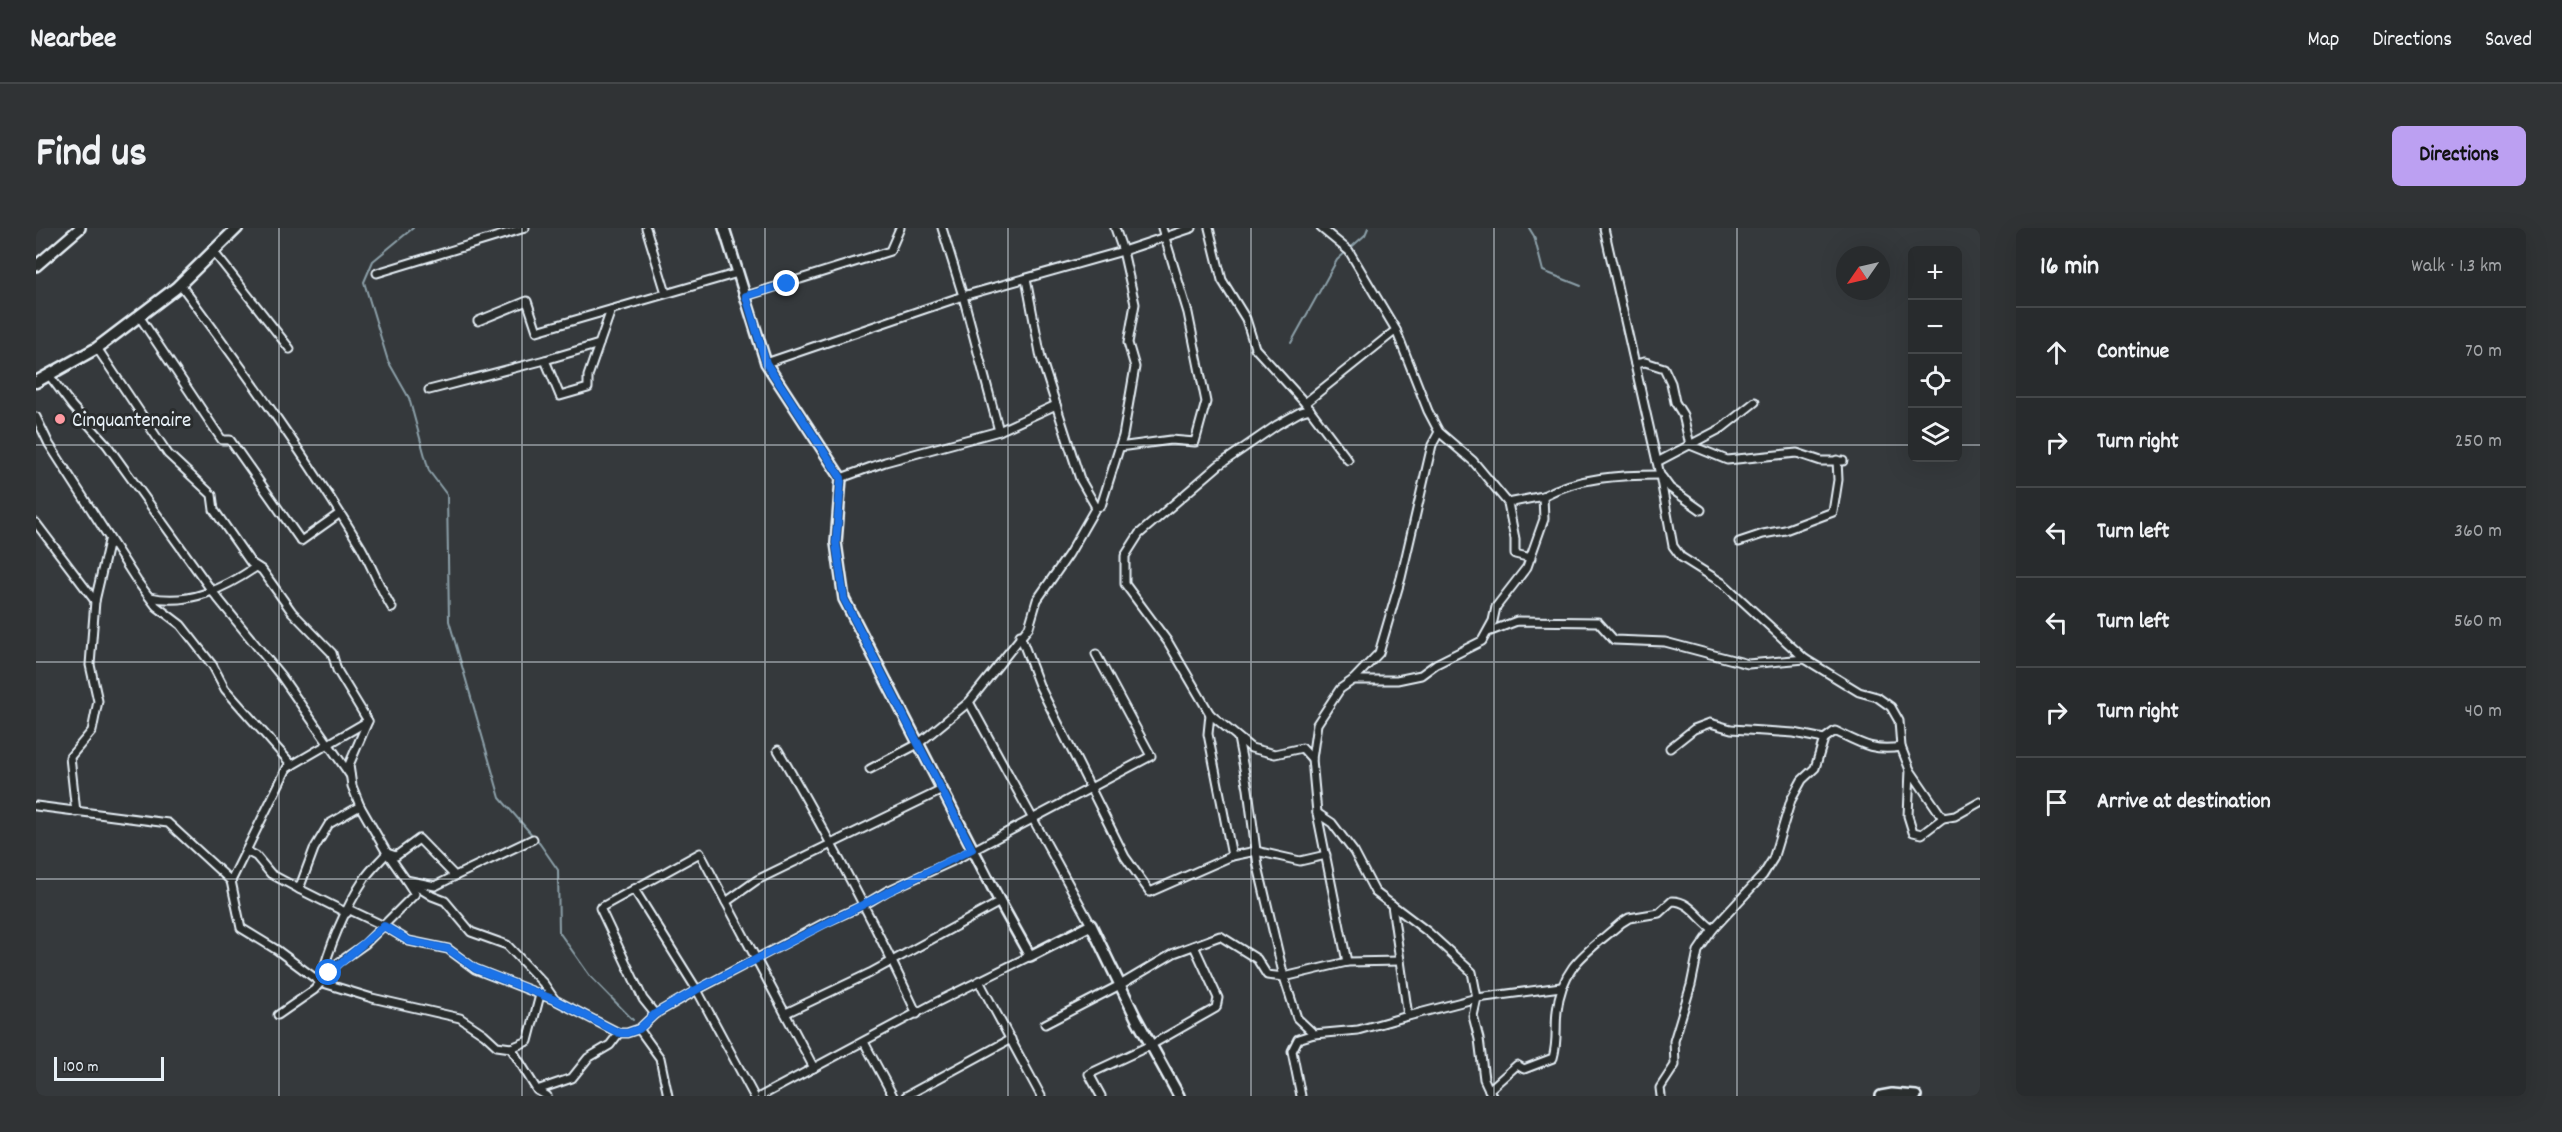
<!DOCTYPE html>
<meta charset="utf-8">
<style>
:root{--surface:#282b2d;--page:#303335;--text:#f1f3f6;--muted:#a5a7aa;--line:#444749;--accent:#bca0f2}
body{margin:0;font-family:Dekko,sans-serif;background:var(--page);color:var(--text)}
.controls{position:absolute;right:18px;top:18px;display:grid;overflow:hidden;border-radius:9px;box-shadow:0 6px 24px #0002}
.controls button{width:54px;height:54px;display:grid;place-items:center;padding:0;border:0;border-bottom:2px solid var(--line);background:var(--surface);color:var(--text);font:30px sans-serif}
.compass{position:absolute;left:1800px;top:18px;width:54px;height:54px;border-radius:50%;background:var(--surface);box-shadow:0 6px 24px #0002;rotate:236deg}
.scale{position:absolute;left:18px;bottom:15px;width:110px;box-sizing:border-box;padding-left:6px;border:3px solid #e8f1f8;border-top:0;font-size:16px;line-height:21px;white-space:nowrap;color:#e8f1f8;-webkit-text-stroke:4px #2a2d2e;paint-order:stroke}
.stop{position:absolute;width:18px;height:18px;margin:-14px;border:4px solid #1a73e8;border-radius:50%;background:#fff}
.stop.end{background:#1a73e8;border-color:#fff;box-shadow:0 2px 6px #0008}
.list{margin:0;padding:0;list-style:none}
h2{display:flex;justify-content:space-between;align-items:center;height:78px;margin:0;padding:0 24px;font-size:26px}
h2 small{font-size:20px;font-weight:400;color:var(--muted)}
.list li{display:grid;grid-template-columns:39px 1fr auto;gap:18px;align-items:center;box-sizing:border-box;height:90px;padding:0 24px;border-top:2px solid var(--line)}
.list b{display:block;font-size:22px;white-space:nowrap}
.list em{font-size:20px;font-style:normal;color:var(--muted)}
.icon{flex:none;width:33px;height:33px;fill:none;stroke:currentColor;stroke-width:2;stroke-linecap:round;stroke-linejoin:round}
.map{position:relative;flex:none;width:1944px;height:868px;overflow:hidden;border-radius:9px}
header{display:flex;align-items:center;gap:36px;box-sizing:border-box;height:84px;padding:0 30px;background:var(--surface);border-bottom:2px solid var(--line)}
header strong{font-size:28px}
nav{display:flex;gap:33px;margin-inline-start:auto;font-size:21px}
.intro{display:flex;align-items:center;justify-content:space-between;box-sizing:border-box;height:144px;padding:0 36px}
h1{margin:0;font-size:42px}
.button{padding:15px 27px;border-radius:9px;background:var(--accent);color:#111;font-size:21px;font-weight:700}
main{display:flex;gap:36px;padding:0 36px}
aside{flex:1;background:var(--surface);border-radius:9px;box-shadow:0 6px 24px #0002}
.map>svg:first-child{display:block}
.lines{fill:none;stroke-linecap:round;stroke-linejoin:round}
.stream{stroke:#8ca0a9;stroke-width:2}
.street-casing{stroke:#e8f1f8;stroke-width:11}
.secondary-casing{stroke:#e8f1f8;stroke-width:14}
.primary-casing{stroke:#e8f1f8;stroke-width:15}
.street{stroke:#2a2d2e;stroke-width:7}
.secondary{stroke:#2a2d2e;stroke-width:9}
.primary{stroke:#2a2d2e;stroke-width:10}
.route{stroke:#1a73e8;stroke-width:8}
.grid{fill:none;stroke:#e8f1f8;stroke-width:1.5;stroke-opacity:0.55}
.poi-dot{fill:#ff9aa2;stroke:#2a2d2e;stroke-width:2}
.labels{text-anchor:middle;stroke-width:6;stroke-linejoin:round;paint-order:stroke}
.poi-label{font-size:21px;fill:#e8f1f8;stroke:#2a2d2e;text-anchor:start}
</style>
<header>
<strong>Nearbee</strong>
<nav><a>Map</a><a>Directions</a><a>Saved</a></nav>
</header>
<div class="intro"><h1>Find us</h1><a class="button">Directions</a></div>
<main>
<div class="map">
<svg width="1944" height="868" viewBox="0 0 1944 868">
<rect width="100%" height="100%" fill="#35393c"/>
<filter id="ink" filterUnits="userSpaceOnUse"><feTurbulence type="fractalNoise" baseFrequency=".0167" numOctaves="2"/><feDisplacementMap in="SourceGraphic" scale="12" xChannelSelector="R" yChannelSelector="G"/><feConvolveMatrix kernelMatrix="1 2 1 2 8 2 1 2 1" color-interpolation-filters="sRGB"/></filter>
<g filter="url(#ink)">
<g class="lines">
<g class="stream">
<polyline points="377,0 337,33 328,54 352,133 373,170 393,243 411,267 413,393 464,570 504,616 522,642 523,704 554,748 597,792"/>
<polyline points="1493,0 1498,8 1507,43 1545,58"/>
<polyline points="1255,115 1301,32 1329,7 1332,0"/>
</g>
<defs>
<g id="street">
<polyline points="610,0 630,65"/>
<polyline points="906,0 927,68 963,203"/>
<polyline points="1173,0 1186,52 1210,91 1219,120 1269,175 1312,232"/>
<polyline points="1568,0 1624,247 1637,318 1645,329 1688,356 1769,431"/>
<polyline points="177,23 254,121"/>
<polyline points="341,45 489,0"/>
<polyline points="990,51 1005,130 1044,251 1060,279"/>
<path d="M 144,56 C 208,142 270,228 325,319 C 336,339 344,360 356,380"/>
<polyline points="710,68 854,23 864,0"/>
<polyline points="103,88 186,212 194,212 265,313 303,286"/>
<polyline points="442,93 491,73 501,103 702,45"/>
<polyline points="1360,102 1392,183 1403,204 1437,233 1472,275"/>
<polyline points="61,120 132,226 176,267 178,282 215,335 226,342 256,384 296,425 301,442 332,493 313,537 316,558 324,578 351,625 370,652 396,668 409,673 435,704 471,717 508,756 519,772 583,805"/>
<polyline points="509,132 563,116"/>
<polyline points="730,135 927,68 1087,23 1156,0"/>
<polyline points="1599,136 1609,134 1628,140 1635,155 1639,174 1647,187 1654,217 1691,232 1761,225 1785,233 1807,233"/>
<polyline points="13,147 36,178 71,217 176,363 245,448 314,547"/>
<polyline points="393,162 509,132 524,168 552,160 552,148 575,82"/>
<polyline points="1269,175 1360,102 1313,23 1285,0"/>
<polyline points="1274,181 1264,184 1241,197 1183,237 1103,306 1089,328 1089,356 1132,414 1174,486 1215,520 1239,526 1266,520 1276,531"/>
<polyline points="0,189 13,216 101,353 120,378 145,397 177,438 189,461 256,537"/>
<polyline points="1403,204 1396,217 1365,350 1343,425 1317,452 1361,452 1385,447 1400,436 1446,413 1457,393 1460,379 1491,339 1508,291 1507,268 1472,275 1479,311 1479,326 1495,330"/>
<polyline points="1083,219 1135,212 1159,214 1170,174 1152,85 1126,0"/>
<polyline points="1621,234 1686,200 1719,174"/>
<polyline points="1626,249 1634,260 1665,282"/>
<polyline points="805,250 849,234 963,203 1020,177"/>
<path d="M 1507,268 C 1542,249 1585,247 1624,247"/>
<polyline points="0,295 59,373"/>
<polyline points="1703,314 1727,306 1749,302 1797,284 1802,252 1801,232"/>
<path d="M 114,369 C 153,378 189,360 220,339"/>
<polyline points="1452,404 1481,393 1562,394 1578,412 1629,414 1712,436 1769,431 1823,464 1841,469 1855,479 1863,493 1865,519 1874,542 1872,588 1877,604 1886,606 1907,590 1919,588 1944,574"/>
<polyline points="984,407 1003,457 1089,629 1114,664 1196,628 1172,506 1174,486"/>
<polyline points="1317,452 1304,461 1281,496 1276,531 1281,585 1311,734 1364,733"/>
<polyline points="933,474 1055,697"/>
<polyline points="332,493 251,540 195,653 205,700 241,722 284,754 336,770 424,790 448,806 461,818 475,820"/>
<polyline points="1202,510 1212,561 1222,638 1248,749 1261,790 1278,806 1322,802 1372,788"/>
<polyline points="1634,520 1658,501 1674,495 1695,501 1758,505 1788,511"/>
<path d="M 742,522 C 792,608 839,695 881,786"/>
<polyline points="834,541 882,516 933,474 993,399 1001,372 1033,326 1060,279 1065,278 1087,208 1099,139 1092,115 1099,76 1087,23 1079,0"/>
<polyline points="1874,542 1907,590"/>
<polyline points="0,578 132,595 195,653"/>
<polyline points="40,584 34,529 56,503 62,473 54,437 59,373 73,313"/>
<polyline points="1281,585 1296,595 1318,624 1339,664 1392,704 1436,744 1441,770 1437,788 1443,811 1448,851 1456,868"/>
<polyline points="210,623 220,628 235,646 263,661"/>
<polyline points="1196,628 1220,623 1264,633 1290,627"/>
<polyline points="598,661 661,762 718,868"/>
<polyline points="1356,677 1372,788 1441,770 1525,759"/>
<polyline points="312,681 348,698 373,713 412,721 439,741 519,772"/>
<polyline points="311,685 263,661 278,621 293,596 324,578"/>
<polyline points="943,753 1005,868"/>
<path d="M 284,754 C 293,719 309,680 329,650 C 335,641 344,633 351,625 L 360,628 L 383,611 L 419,648 L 497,611"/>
<polyline points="504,767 492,813 475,820 501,862 511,868"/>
<polyline points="750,785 834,745 964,674"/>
<polyline points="619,786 607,771 564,680 664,625 690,674"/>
<polyline points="242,787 278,762 302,735 329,716 379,666 370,652 399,658 419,648"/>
<polyline points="1009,796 1084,757 1138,725 1184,708 1221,731 1231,747 1248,749 1311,734"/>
<polyline points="603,801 624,830 632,868"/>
<polyline points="828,814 857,868"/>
<polyline points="778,840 690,674 721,652 906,562"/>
<polyline points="501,862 536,850 552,830 574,817 583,805 591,805 603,801 619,786 661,762 788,695 828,677 851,663 917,633 1115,528 1060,426"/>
<path d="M 1453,862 L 1481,837 L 1488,841 L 1517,830 C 1522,813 1519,800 1521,783 C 1526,736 1552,724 1585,695 L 1593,690 L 1623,685 L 1636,673 C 1655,673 1662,691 1677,701 L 1727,647 L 1737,631 L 1755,572 L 1766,552 L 1779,540 L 1788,511 L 1799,503 C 1824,515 1837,524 1865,519"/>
<polyline points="725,868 899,775 994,728"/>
<polyline points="870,868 975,811"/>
<polyline points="1065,868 1053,846 1115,817 1180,780 1182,770 1158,718"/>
<polyline points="1265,868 1256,823 1262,811 1278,806"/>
<polyline points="1625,868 1624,860 1639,837 1638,813 1655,757 1662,723 1677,701"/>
</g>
<g id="secondary">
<polyline points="688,0 730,135 805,250 800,315 808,371 964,674 994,728 1055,697 1100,790 1143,868"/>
<polyline points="0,38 44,0"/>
<polyline points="1845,868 1856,866 1880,868"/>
</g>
<polyline id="primary" points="0,154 61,120 140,60 201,0"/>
</defs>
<use href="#street" class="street-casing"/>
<use href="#secondary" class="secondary-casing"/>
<use href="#primary" class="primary-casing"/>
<use href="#street" class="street"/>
<use href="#secondary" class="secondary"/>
<use href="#primary" class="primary"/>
</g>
</g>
<g class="lines" filter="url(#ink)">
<polyline class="route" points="293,745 348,698 373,713 412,721 440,741 519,772 583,805 591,805 603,801 619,786 660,762 936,621 808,371 800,315 805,250 730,135 710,68 751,56"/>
</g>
<path class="grid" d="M 243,0 L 243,868M 486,0 L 486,868M 729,0 L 729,868M 972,0 L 972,868M 1215,0 L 1215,868M 1458,0 L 1458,868M 1701,0 L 1701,868M 0,217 L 1876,217M 1922,217 L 1944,217M 0,434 L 1944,434M 0,651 L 1944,651"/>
<circle class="poi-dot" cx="24" cy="191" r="6"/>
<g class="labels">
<g class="poi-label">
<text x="36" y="198">Cinquantenaire</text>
</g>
</g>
</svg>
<div class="controls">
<button>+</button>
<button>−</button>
<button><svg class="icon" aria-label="locate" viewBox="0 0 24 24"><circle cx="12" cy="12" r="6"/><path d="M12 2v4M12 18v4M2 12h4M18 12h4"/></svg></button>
<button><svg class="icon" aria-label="layers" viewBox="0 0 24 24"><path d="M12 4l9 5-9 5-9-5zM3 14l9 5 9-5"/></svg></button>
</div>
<svg class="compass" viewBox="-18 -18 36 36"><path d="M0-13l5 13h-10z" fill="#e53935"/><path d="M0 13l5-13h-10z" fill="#a5a7aa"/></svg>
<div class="scale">100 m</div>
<div class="stop" style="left:293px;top:745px"></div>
<div class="stop end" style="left:751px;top:56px"></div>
</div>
<aside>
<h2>16 min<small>Walk · 1.3 km</small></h2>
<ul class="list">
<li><svg class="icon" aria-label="ahead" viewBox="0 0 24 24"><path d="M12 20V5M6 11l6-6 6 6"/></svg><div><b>Continue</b></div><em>70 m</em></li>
<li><svg class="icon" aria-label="right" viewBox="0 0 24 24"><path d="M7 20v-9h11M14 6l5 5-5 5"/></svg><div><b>Turn right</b></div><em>250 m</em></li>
<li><svg class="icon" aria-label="left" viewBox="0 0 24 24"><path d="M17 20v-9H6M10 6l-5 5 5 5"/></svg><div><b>Turn left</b></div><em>360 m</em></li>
<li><svg class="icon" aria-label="left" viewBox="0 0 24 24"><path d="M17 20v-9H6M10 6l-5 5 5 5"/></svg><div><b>Turn left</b></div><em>560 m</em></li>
<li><svg class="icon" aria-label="right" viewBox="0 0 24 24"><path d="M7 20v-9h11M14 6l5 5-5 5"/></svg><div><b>Turn right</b></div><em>40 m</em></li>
<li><svg class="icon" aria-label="arrive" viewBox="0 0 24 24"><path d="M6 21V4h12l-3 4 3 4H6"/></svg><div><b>Arrive at destination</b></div></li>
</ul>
</aside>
</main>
